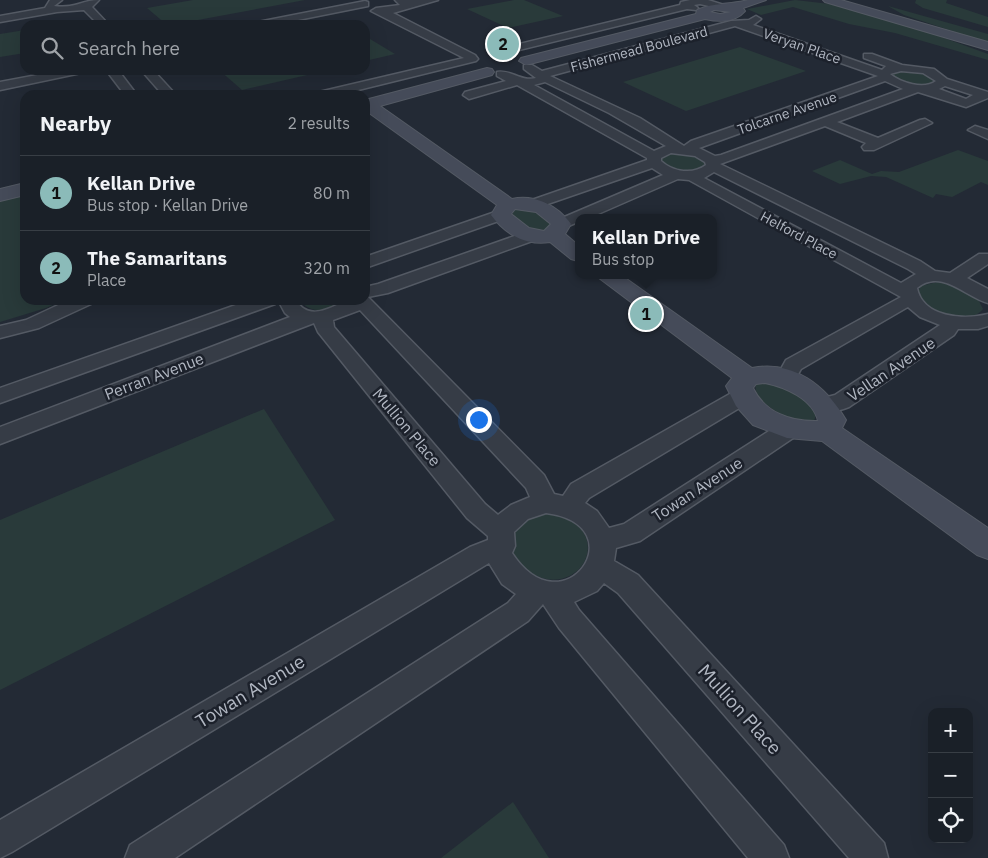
<!DOCTYPE html>
<meta charset="utf-8">
<style>
:root{--surface:#1a2028;--page:#232830;--text:#f1f3f6;--muted:#9fa3a8;--line:#383e45;--accent:#8bbbb9}
body{margin:0;font-family:"IBM Plex Sans",sans-serif;background:var(--page);color:var(--text)}
.controls{position:absolute;right:15px;bottom:15px;display:grid;overflow:hidden;border-radius:10px;box-shadow:0 5px 20px #0002}
.controls button{width:45px;height:45px;display:grid;place-items:center;padding:0;border:0;border-bottom:1px solid var(--line);background:var(--surface);color:var(--text);font:25px sans-serif}
.you{position:absolute;left:478px;top:419px;width:18px;height:18px;margin:-12px;border:4px solid #fff;border-radius:50%;background:#1a73e8;box-shadow:0 0 0 8px #1a73e833}
.badge{display:grid;place-items:center;width:32px;height:32px;border-radius:50%;background:var(--accent);color:#111;font-size:16px;font-weight:700}
.pin{position:absolute;translate:-50% -50%;border:2px solid #fff;box-shadow:0 1px 5px #0006}
.popup{position:absolute;left:575px;top:214px;width:142px;height:65px;box-sizing:border-box;display:grid;place-content:center;border-radius:10px;background:var(--surface);filter:drop-shadow(0 1px 4px #0005);font-size:16px;white-space:nowrap;color:var(--muted)}
.popup b{font-size:19px;color:var(--text)}
.popup::after{content:'';position:absolute;left:50%;top:100%;margin-left:-10px;border:10px solid transparent;border-top-color:var(--surface)}
.list{margin:0;padding:0;list-style:none}
h2{display:flex;justify-content:space-between;align-items:center;height:65px;margin:0;padding:0 20px;font-size:21px}
h2 small{font-size:16px;font-weight:400;color:var(--muted)}
.list li{display:grid;grid-template-columns:32px 1fr auto;gap:15px;align-items:center;box-sizing:border-box;height:75px;padding:0 20px;border-top:1px solid var(--line)}
.list b{display:block;font-size:19px;white-space:nowrap}
.list p{margin:0;font-size:16px;white-space:nowrap;color:var(--muted)}
.list em{font-size:16px;font-style:normal;color:var(--muted)}
.icon{flex:none;width:28px;height:28px;fill:none;stroke:currentColor;stroke-width:2;stroke-linecap:round;stroke-linejoin:round}
.map{position:relative;flex:none;width:988px;height:858px;overflow:hidden}
.search{position:absolute;background:var(--surface);box-shadow:0 5px 20px #0002;left:20px;top:20px;width:350px;height:55px;display:flex;align-items:center;gap:12px;box-sizing:border-box;padding:0 18px;border-radius:15px;color:var(--muted);font-size:19px}
.panel{position:absolute;background:var(--surface);box-shadow:0 5px 20px #0002;left:20px;top:90px;width:350px;height:215px;border-radius:15px}
.map>svg:first-child{display:block}
.green{fill:#293a3a}
.lines{fill:none;stroke-linecap:round;stroke-linejoin:round}
.street-casing{stroke:#545a64;stroke-width:3}
.secondary-casing{stroke:#545a64;stroke-width:2}
.street{fill:#363c46;fill-rule:evenodd}
.secondary{fill:#454b59;fill-rule:evenodd}
.labels{text-anchor:middle;stroke-width:5;stroke-linejoin:round;paint-order:stroke}
.far-street-label{font-size:14px;fill:#b1b7c2;stroke:#1c212b}
.street-label{font-size:16px;fill:#b1b7c2;stroke:#1c212b}
.near-street-label{font-size:19px;fill:#b1b7c2;stroke:#1c212b}
</style>
<div class="map">
<svg width="988" height="858" viewBox="0 0 988 858">
<rect width="100%" height="100%" fill="#232a35"/>
<g class="green">
<polygon points="193,0 305,0 171,25 167,25 147,8"/>
<polygon points="514,0 524,0 563,16 508,28 467,9"/>
<polygon points="795,0 830,4 925,31 988,54 988,60 895,33 849,24 793,7 761,15 747,9"/>
<polygon points="916,0 947,0 946,3 988,17 988,27 923,8 915,3"/>
<polygon points="888,6 988,34 988,43 904,15"/>
<polygon points="25,30 25,53 0,57 0,34"/>
<polygon points="365,36 395,54 365,61"/>
<polygon points="740,47 806,71 686,111 623,82"/>
<polygon points="219,70 329,70 242,90"/>
<path d="M 893,71 L 921,71 L 937,82 C 920,89 905,84 890,74 Z"/>
<polygon points="958,150 988,161 988,185 981,182 952,197 936,194 933,198 886,177 871,176 840,184 812,171 840,160 872,174 881,171 899,172"/>
<path d="M 687,152 L 704,160 L 704,166 C 692,174 670,173 661,161 L 661,158 L 666,153 Z"/>
<polygon points="25,194 25,300 64,300 46,308 0,322 0,201"/>
<path d="M 514,209 C 527,207 548,212 550,227 L 547,230 L 531,230 L 512,217 Z"/>
<path d="M 937,282 L 947,283 L 977,297 L 983,309 C 968,328 925,313 917,293 L 921,286 Z"/>
<path d="M 300,300 L 348,300 C 336,311 310,316 300,300 Z"/>
<path d="M 764,382 C 784,384 807,396 816,415 L 814,421 C 810,422 805,423 802,422 C 787,420 751,401 756,384 Z"/>
<polygon points="264,409 335,520 0,690 0,520"/>
<path d="M 548,513 C 556,516 567,517 573,522 C 591,533 593,557 577,571 C 534,606 470,524 548,513 Z"/>
<polygon points="513,802 549,858 441,858"/>
</g>
<g class="lines">
<defs>
<g id="street">
<path d="M 50,0 L 62,0 L 54,6 C 76,9 82,0 99,0 L 92,7 L 109,25 L 99,25 L 84,10 L 57,12 L 0,22 L 0,16 L 45,8 Z"/>
<polygon points="395,0 438,0 393,13 475,55 478,59 476,61 338,95 317,95 319,92 464,58 371,11 376,8 400,5"/>
<polygon points="708,0 727,6 722,9 700,4 694,5 698,8 696,10 687,9 499,55 494,52 495,50 680,5 681,2 690,0"/>
<polygon points="365,1 368,2 368,6 273,25 253,25 258,22"/>
<path d="M 756,16 L 761,19 L 753,25 L 882,70 L 886,66 L 864,58 L 864,54 L 872,54 L 902,65 L 934,69 L 947,79 L 988,92 L 988,98 L 966,107 L 918,92 L 837,122 L 878,138 L 920,120 L 925,119 L 932,123 L 874,150 L 864,150 L 862,147 L 866,143 L 825,126 L 720,164 L 920,261 L 935,271 L 950,273 L 979,254 L 988,254 L 988,264 L 967,278 L 988,289 L 988,303 C 965,297 942,268 917,288 C 923,318 964,320 988,314 L 988,326 L 978,329 L 958,329 L 954,335 L 849,407 C 838,411 827,414 816,410 L 813,405 L 816,400 L 835,395 L 940,325 L 920,317 L 908,307 L 906,308 L 801,369 L 793,383 L 786,385 L 779,383 L 776,378 L 786,360 L 901,297 L 689,180 L 678,179 L 589,218 L 578,218 L 578,222 L 561,229 L 555,227 L 553,224 L 555,221 L 663,175 L 652,168 L 539,207 L 529,207 L 526,204 L 529,201 L 647,160 L 647,158 L 517,85 L 469,99 L 463,95 L 465,92 L 506,81 L 497,76 L 497,72 C 510,69 521,82 536,78 L 524,69 L 524,65 L 532,65 L 542,71 L 731,21 L 749,20 ZM 735,26 L 878,76 L 691,141 L 684,146 L 640,118 L 550,76 ZM 901,71 L 923,73 L 936,81 C 924,90 901,83 890,74 ZM 885,81 L 903,89 L 721,155 L 715,156 L 699,148 ZM 545,82 L 609,113 L 666,146 L 654,151 L 534,85 ZM 945,86 L 973,95 L 966,99 L 939,89 ZM 671,153 L 695,156 L 705,162 L 706,165 C 693,175 673,172 661,161 L 661,158 ZM 714,172 L 908,269 L 916,274 L 901,283 L 704,178 Z"/>
<polygon points="64,70 87,70 81,73 0,90 0,82"/>
<polygon points="106,70 118,70 137,95 125,95"/>
<polygon points="141,70 153,70 176,95 163,95"/>
<polygon points="975,126 988,130 988,139 968,130"/>
<polygon points="501,210 509,215 507,218 365,268 365,257"/>
<path d="M 529,231 L 535,232 L 537,236 L 535,240 L 388,293 L 368,297 L 544,475 L 554,494 L 563,496 L 571,484 L 735,391 L 743,389 L 751,391 L 754,396 L 751,401 L 589,498 L 585,503 L 597,511 L 609,528 L 624,524 L 780,424 L 788,422 L 796,424 L 799,430 L 796,436 L 640,541 L 616,548 L 614,561 L 638,575 L 884,843 L 888,858 L 849,858 L 618,593 L 604,583 L 597,591 L 574,602 L 579,610 L 784,845 L 789,858 L 748,858 L 559,628 L 543,604 L 528,621 L 175,858 L 125,858 L 130,845 L 508,603 L 516,594 L 502,584 L 489,563 L 12,852 L 0,858 L 0,820 L 470,547 L 488,540 L 488,536 L 467,518 L 318,332 L 314,323 L 0,444 L 0,427 L 290,317 L 285,313 L 278,300 L 296,300 C 309,323 332,306 349,300 C 353,299 360,300 365,300 L 365,287 L 378,284 ZM 360,310 L 526,488 L 530,497 L 511,505 L 498,515 L 485,504 L 334,327 L 333,320 ZM 546,513 C 638,525 564,632 512,553 L 515,546 L 514,532 L 528,519 Z"/>
<polygon points="69,300 93,300 91,304 39,328 0,338 0,326 26,320"/>
<polygon points="250,300 277,300 275,304 0,403 0,388"/>
</g>
<g id="secondary">
<path d="M 748,0 L 766,0 L 743,8 L 745,11 C 735,23 719,22 705,19 L 526,65 L 519,61 L 521,58 L 696,14 L 697,10 C 714,2 730,5 748,0 ZM 714,10 L 731,12 L 720,14 L 710,12 Z"/>
<polygon points="823,0 841,0 988,42 988,50 825,2"/>
<path d="M 487,68 L 492,69 L 494,72 L 492,75 L 380,106 L 512,199 C 535,194 558,206 571,224 L 565,234 L 578,245 L 578,261 L 571,259 L 550,242 C 526,246 505,234 491,215 L 497,205 L 365,110 L 365,100 ZM 515,209 L 536,212 L 551,224 L 544,231 L 529,228 L 511,214 Z"/>
<polygon points="25,183 25,195 0,201 0,189"/>
<path d="M 595,275 L 621,275 L 752,368 C 794,360 826,386 846,420 L 842,428 L 988,528 L 988,559 L 977,555 L 822,441 L 787,438 L 753,425 L 736,406 L 726,386 L 732,378 ZM 765,383 C 785,387 813,399 818,421 C 791,422 765,413 753,388 L 756,384 Z"/>
</g>
</defs>
<use href="#street" class="street-casing"/>
<use href="#secondary" class="secondary-casing"/>
<use href="#street" class="street"/>
<use href="#secondary" class="secondary"/>
</g>
<g class="labels">
<g class="far-street-label">
<text transform="translate(802 46) rotate(19)" y="5">Veryan Place</text>
<text transform="translate(639 49) rotate(-15)" y="5">Fishermead Boulevard</text>
<text transform="translate(787 113) rotate(-19)" y="5">Tolcarne Avenue</text>
<text transform="translate(799 235) rotate(28)" y="5">Helford Place</text>
</g>
<g class="street-label">
<text transform="translate(891 369) rotate(-34)" y="6">Vellan Avenue</text>
<text transform="translate(154 376) rotate(-21)" y="6">Perran Avenue</text>
<text transform="translate(407 427) rotate(50)" y="6">Mullion Place</text>
<text transform="translate(697 489) rotate(-33)" y="6">Towan Avenue</text>
</g>
<g class="near-street-label">
<text transform="translate(250 691) rotate(-31)" y="7">Towan Avenue</text>
<text transform="translate(740 709) rotate(48)" y="7">Mullion Place</text>
</g>
</g>
</svg>
<div class="controls">
<button>+</button>
<button>−</button>
<button><svg class="icon" aria-label="locate" viewBox="0 0 24 24"><circle cx="12" cy="12" r="6"/><path d="M12 2v4M12 18v4M2 12h4M18 12h4"/></svg></button>
</div>
<div class="you"></div>
<div class="pin badge" style="left:646px;top:314px">1</div>
<div class="popup"><b>Kellan Drive</b>Bus stop</div>
<div class="pin badge" style="left:503px;top:44px">2</div>
<div class="search"><svg class="icon" aria-label="search" viewBox="0 0 24 24"><circle cx="10" cy="10" r="6"/><path d="M15 15l6 6"/></svg>Search here</div>
<section class="panel">
<h2>Nearby<small>2 results</small></h2>
<ul class="list">
<li><span class="badge">1</span><div><b>Kellan Drive</b><p>Bus stop · Kellan Drive</p></div><em>80 m</em></li>
<li><span class="badge">2</span><div><b>The Samaritans</b><p>Place</p></div><em>320 m</em></li>
</ul>
</section>
</div>
